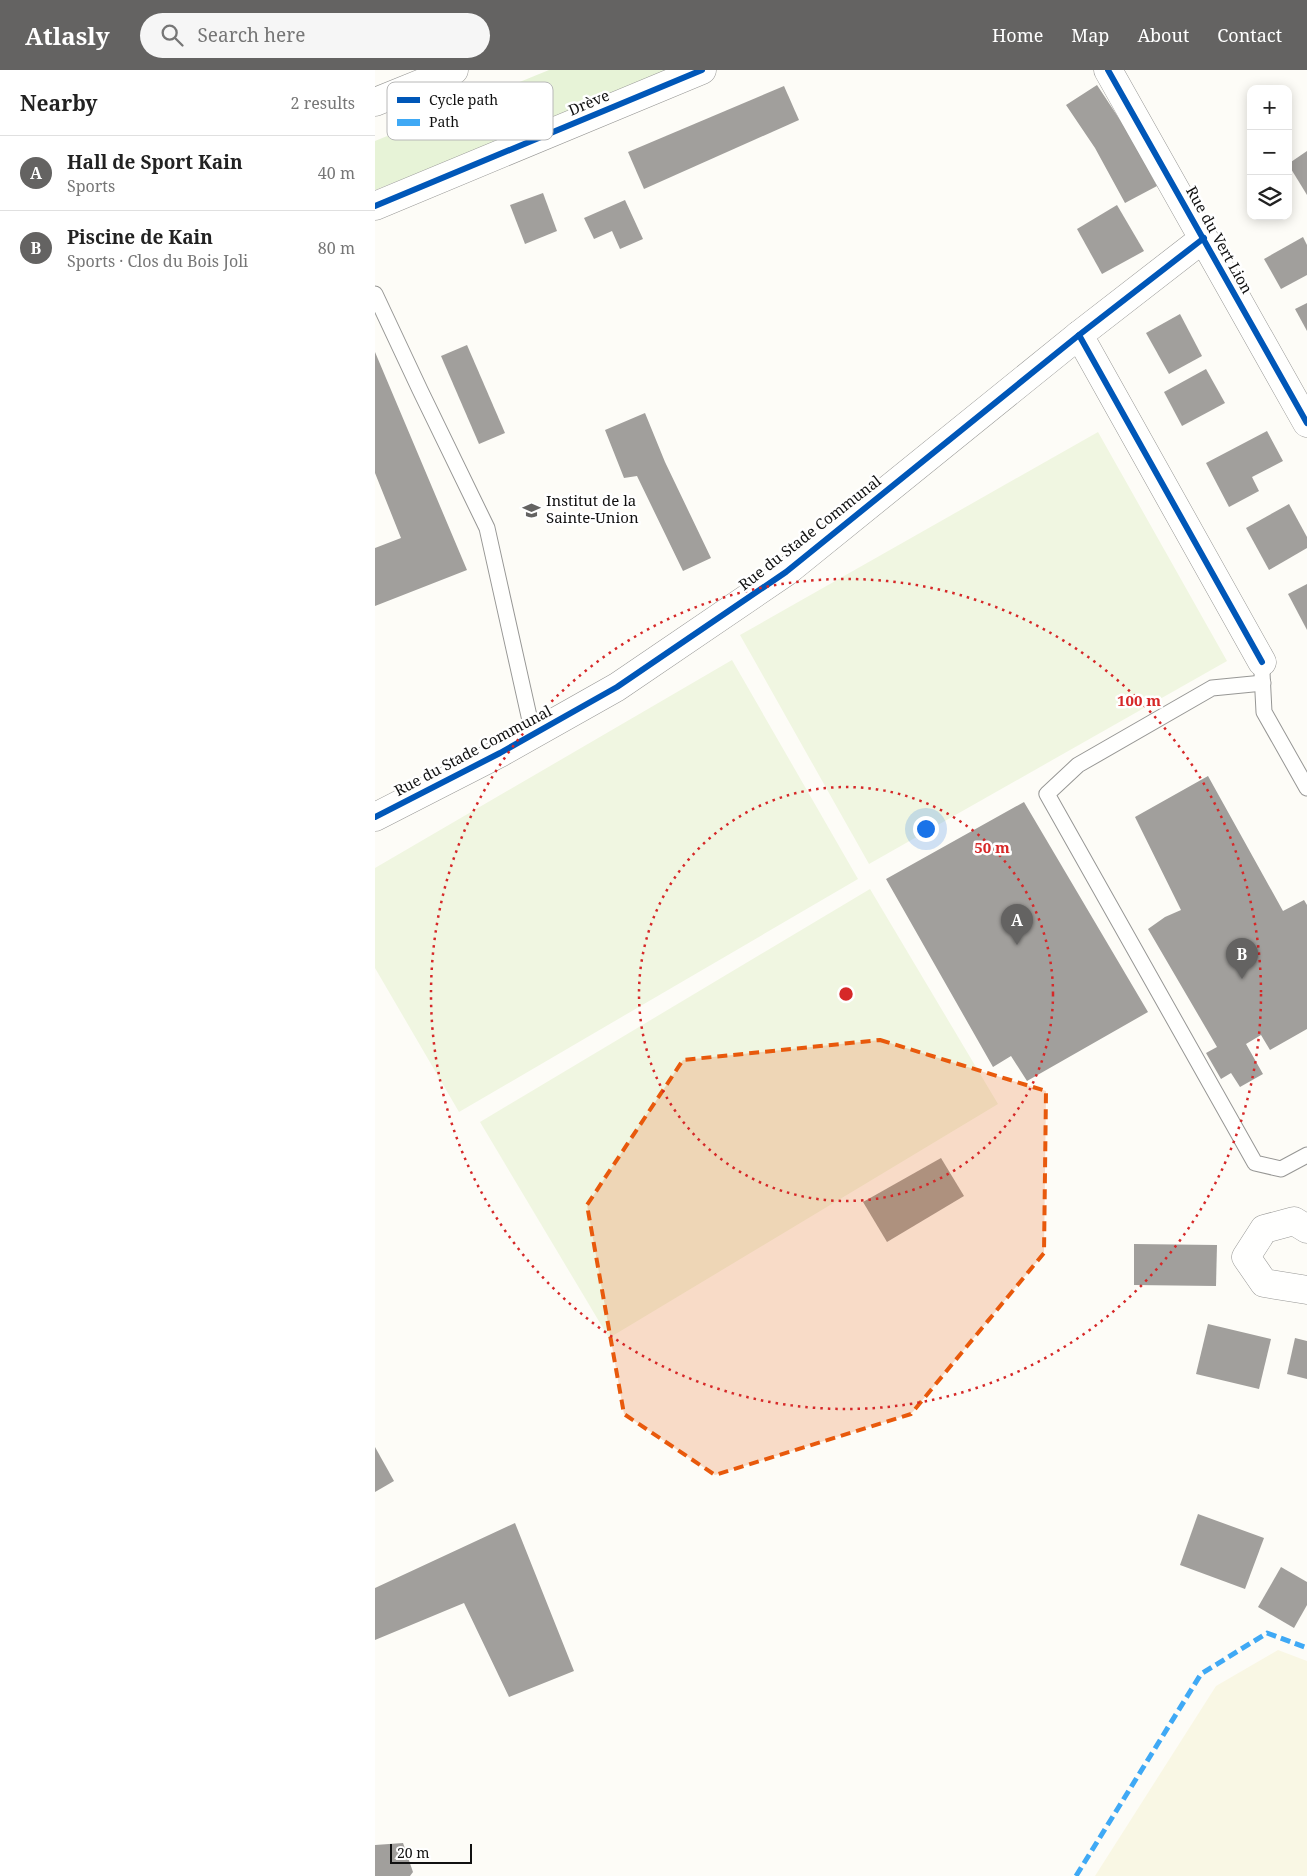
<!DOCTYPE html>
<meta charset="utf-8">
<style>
:root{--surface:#fff;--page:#f6f6f6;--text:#222;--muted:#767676;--line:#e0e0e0;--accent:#646362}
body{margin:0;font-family:"Noto Serif",serif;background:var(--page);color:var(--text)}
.controls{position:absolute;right:15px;top:15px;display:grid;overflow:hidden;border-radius:10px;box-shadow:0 2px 12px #0003}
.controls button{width:45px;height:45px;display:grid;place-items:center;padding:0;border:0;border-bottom:1px solid var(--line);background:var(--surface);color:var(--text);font:25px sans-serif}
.scale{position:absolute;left:15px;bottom:12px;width:82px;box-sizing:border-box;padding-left:5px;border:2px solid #111;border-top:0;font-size:14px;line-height:18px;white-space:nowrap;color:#111;-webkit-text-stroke:4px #fff;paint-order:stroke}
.you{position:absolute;left:550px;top:758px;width:18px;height:18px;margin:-12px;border:4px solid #fff;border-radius:50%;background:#1a73e8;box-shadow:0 0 0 8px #1a73e833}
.badge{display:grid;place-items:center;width:32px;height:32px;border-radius:50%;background:var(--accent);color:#fff;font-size:16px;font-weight:700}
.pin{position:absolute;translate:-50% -41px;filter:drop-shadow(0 1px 2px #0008)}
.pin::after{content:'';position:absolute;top:26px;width:18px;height:15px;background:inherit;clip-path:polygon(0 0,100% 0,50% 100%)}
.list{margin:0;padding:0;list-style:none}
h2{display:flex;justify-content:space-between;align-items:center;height:65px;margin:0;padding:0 20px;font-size:21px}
h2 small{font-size:16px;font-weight:400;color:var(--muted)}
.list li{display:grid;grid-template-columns:32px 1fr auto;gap:15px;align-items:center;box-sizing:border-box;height:75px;padding:0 20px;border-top:1px solid var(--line)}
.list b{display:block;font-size:19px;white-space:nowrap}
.list p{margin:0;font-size:16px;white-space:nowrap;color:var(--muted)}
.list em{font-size:16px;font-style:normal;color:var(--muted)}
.icon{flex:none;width:28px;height:28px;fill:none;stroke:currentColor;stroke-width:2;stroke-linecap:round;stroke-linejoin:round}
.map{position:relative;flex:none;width:932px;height:1806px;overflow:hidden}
header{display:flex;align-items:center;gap:30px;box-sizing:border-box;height:70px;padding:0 25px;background:var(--accent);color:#fff}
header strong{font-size:24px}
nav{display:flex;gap:28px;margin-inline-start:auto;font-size:18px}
.search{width:350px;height:45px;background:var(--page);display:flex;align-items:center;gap:12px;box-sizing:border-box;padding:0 18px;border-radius:28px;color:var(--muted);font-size:19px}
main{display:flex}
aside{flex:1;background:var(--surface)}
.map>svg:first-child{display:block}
.farmland{fill:#f9f7e4}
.green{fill:#e7f3d7}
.pitch{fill:#f0f6e1}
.building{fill:#a19f9c}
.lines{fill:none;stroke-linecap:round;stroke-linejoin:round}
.service-casing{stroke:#979795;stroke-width:17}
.minor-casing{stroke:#979795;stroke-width:29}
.service{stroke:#fffffe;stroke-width:15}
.minor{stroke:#fffffe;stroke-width:28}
.quiet{stroke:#3fa9f5;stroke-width:5;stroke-dasharray:10 5;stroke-linecap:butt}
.cycleway-casing{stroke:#fff;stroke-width:9}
.cycleway{stroke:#0057b8;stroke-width:6}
.marked{fill:#e8590c;fill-opacity:0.2;stroke:#e8590c;stroke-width:4;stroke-dasharray:10 6;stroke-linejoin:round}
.ring{fill:none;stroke:#d62828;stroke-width:2.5;stroke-dasharray:2.5 5}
.labels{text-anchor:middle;stroke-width:5;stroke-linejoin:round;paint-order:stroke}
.street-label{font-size:15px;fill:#111;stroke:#fff}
.poi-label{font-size:15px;fill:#111;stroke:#fff;text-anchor:start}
.key{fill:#fff;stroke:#b8b8b8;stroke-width:1}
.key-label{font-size:14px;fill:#111}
.centre{fill:#d62828;stroke:#fff;stroke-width:2.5}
.ring-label{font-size:15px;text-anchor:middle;font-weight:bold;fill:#d62828;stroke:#fff;stroke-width:5;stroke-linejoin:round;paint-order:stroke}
</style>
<header>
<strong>Atlasly</strong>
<div class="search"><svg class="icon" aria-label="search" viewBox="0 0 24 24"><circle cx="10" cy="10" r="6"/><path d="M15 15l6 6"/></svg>Search here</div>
<nav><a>Home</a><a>Map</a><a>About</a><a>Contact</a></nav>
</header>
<main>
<aside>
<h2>Nearby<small>2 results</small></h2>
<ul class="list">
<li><span class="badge">A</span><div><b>Hall de Sport Kain</b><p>Sports</p></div><em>40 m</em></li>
<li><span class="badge">B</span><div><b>Piscine de Kain</b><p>Sports · Clos du Bois Joli</p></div><em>80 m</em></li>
</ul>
</aside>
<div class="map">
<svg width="932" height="1806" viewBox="0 0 932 1806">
<rect width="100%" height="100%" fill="#fdfcf7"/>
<polygon class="farmland" points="903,1580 932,1591 932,1806 720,1806 841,1616"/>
<polygon class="green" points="174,0 304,0 0,120 0,71"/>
<g class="pitch">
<polygon points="723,362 852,591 494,794 365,565"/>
<polygon points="357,590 483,809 84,1042 0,898 0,798"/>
<polygon points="495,819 623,1034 234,1268 105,1052"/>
</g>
<g class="building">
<polygon points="722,15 751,59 782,116 750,133 720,78 691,35"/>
<polygon points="409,16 424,50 269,119 253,82"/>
<polygon points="932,81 932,125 913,94"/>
<polygon points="168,123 182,161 150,174 135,135"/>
<polygon points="250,130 268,169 245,179 237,161 219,169 209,148"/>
<polygon points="742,135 769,181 727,204 702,159"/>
<polygon points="928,167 932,175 932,205 906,219 889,189"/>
<polygon points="932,233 932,261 920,239"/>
<polygon points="805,244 827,286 794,304 771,263"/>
<polygon points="92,275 130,363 104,374 66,286"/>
<polygon points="0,282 92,500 0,536 0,478 26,468 0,403"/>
<polygon points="831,299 850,333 807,356 789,322"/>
<polygon points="270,343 290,392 336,488 308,501 262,406 249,408 230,360"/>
<polygon points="892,361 908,391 877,407 884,421 854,437 831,393"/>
<polygon points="914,434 932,467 932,478 894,500 871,458"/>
<polygon points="932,514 932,560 913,524"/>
<polygon points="833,706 908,841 929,830 932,835 932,959 895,980 886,965 871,974 888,1004 865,1017 856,1003 846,1009 831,983 842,977 773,859 790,847 806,840 760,747"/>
<polygon points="649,732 773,942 652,1011 636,986 618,997 511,809"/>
<polygon points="566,1088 589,1126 512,1172 488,1132"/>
<polygon points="759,1174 842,1175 841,1216 759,1215"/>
<polygon points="833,1254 896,1269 884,1319 821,1304"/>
<polygon points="920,1268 932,1271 932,1309 912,1304"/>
<polygon points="0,1377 19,1411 0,1422"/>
<polygon points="823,1444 889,1468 870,1519 805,1495"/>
<polygon points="140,1453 199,1601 134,1627 89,1533 0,1570 0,1518"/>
<polygon points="906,1497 932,1512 932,1535 919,1558 883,1537"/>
<polygon points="28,1773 38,1802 35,1806 0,1806 0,1775"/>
</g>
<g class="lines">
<defs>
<g id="service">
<polyline points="0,224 45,320 112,458 158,664"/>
<polyline points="887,603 889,642 932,718"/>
<polyline points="888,613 837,618 703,695 672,724 880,1093 906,1099 932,1085"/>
</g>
<g id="minor">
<polyline points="733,0 932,353"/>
<polyline points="0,32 79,0"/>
<polyline points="0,136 327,0"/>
<polyline points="704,265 887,592"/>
<polyline points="0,747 125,683 242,617 411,502 704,265 829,168"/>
<polyline points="932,1159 919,1151 889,1159 871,1187 889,1213 932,1220"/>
</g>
</defs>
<use href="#service" class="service-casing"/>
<use href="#minor" class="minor-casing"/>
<use href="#service" class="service"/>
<use href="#minor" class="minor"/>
<polyline class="quiet" points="701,1806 826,1604 892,1563 932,1578"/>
<defs>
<g id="cycleway">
<polyline points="733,0 932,353"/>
<polyline points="0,136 327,0"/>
<polyline points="704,265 887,592"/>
<polyline points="0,747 125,683 242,617 411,502 704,265 829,168"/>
</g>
</defs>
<use href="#cycleway" class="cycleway-casing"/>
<use href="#cycleway" class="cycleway"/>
</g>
<path class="marked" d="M 505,970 L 671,1021 L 669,1183 L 536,1344 L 340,1405 L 249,1344 L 212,1135 L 308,990 Z"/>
<g class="ring">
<circle cx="471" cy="924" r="207"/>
<circle cx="471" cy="924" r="415"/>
</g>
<defs>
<symbol id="school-bare" viewBox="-9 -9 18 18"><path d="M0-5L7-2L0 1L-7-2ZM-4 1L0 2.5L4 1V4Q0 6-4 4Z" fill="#646362" stroke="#fff" stroke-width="2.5" paint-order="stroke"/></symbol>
</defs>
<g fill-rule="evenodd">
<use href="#school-bare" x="144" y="428" width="25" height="25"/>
</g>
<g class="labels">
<g class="street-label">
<text transform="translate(214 33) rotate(-23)" y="5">Drève</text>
<text transform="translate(844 170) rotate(61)" y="5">Rue du Vert Lion</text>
<text transform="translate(435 463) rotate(-38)" y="5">Rue du Stade Communal</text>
<text transform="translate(98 681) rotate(-28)" y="5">Rue du Stade Communal</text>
</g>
<g class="poi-label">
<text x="171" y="436">Institut de la<tspan x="171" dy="17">Sainte-Union</tspan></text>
</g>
</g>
<rect x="12" y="12" width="166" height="58" rx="8" class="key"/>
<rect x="22" y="27" width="23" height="6" fill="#0057b8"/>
<rect x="22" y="49" width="23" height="7" fill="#3fa9f5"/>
<g class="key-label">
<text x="54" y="35">Cycle path</text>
<text x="54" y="57">Path</text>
</g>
<circle cx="471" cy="924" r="8" class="centre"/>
<g class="ring-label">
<text x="764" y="636">100 m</text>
<text x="617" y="783">50 m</text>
</g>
</svg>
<div class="controls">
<button>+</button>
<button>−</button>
<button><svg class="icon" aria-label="layers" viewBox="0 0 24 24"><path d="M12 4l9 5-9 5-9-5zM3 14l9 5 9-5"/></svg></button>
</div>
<div class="scale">20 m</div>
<div class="you"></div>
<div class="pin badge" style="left:642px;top:875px">A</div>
<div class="pin badge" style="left:867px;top:909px">B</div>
</div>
</main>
